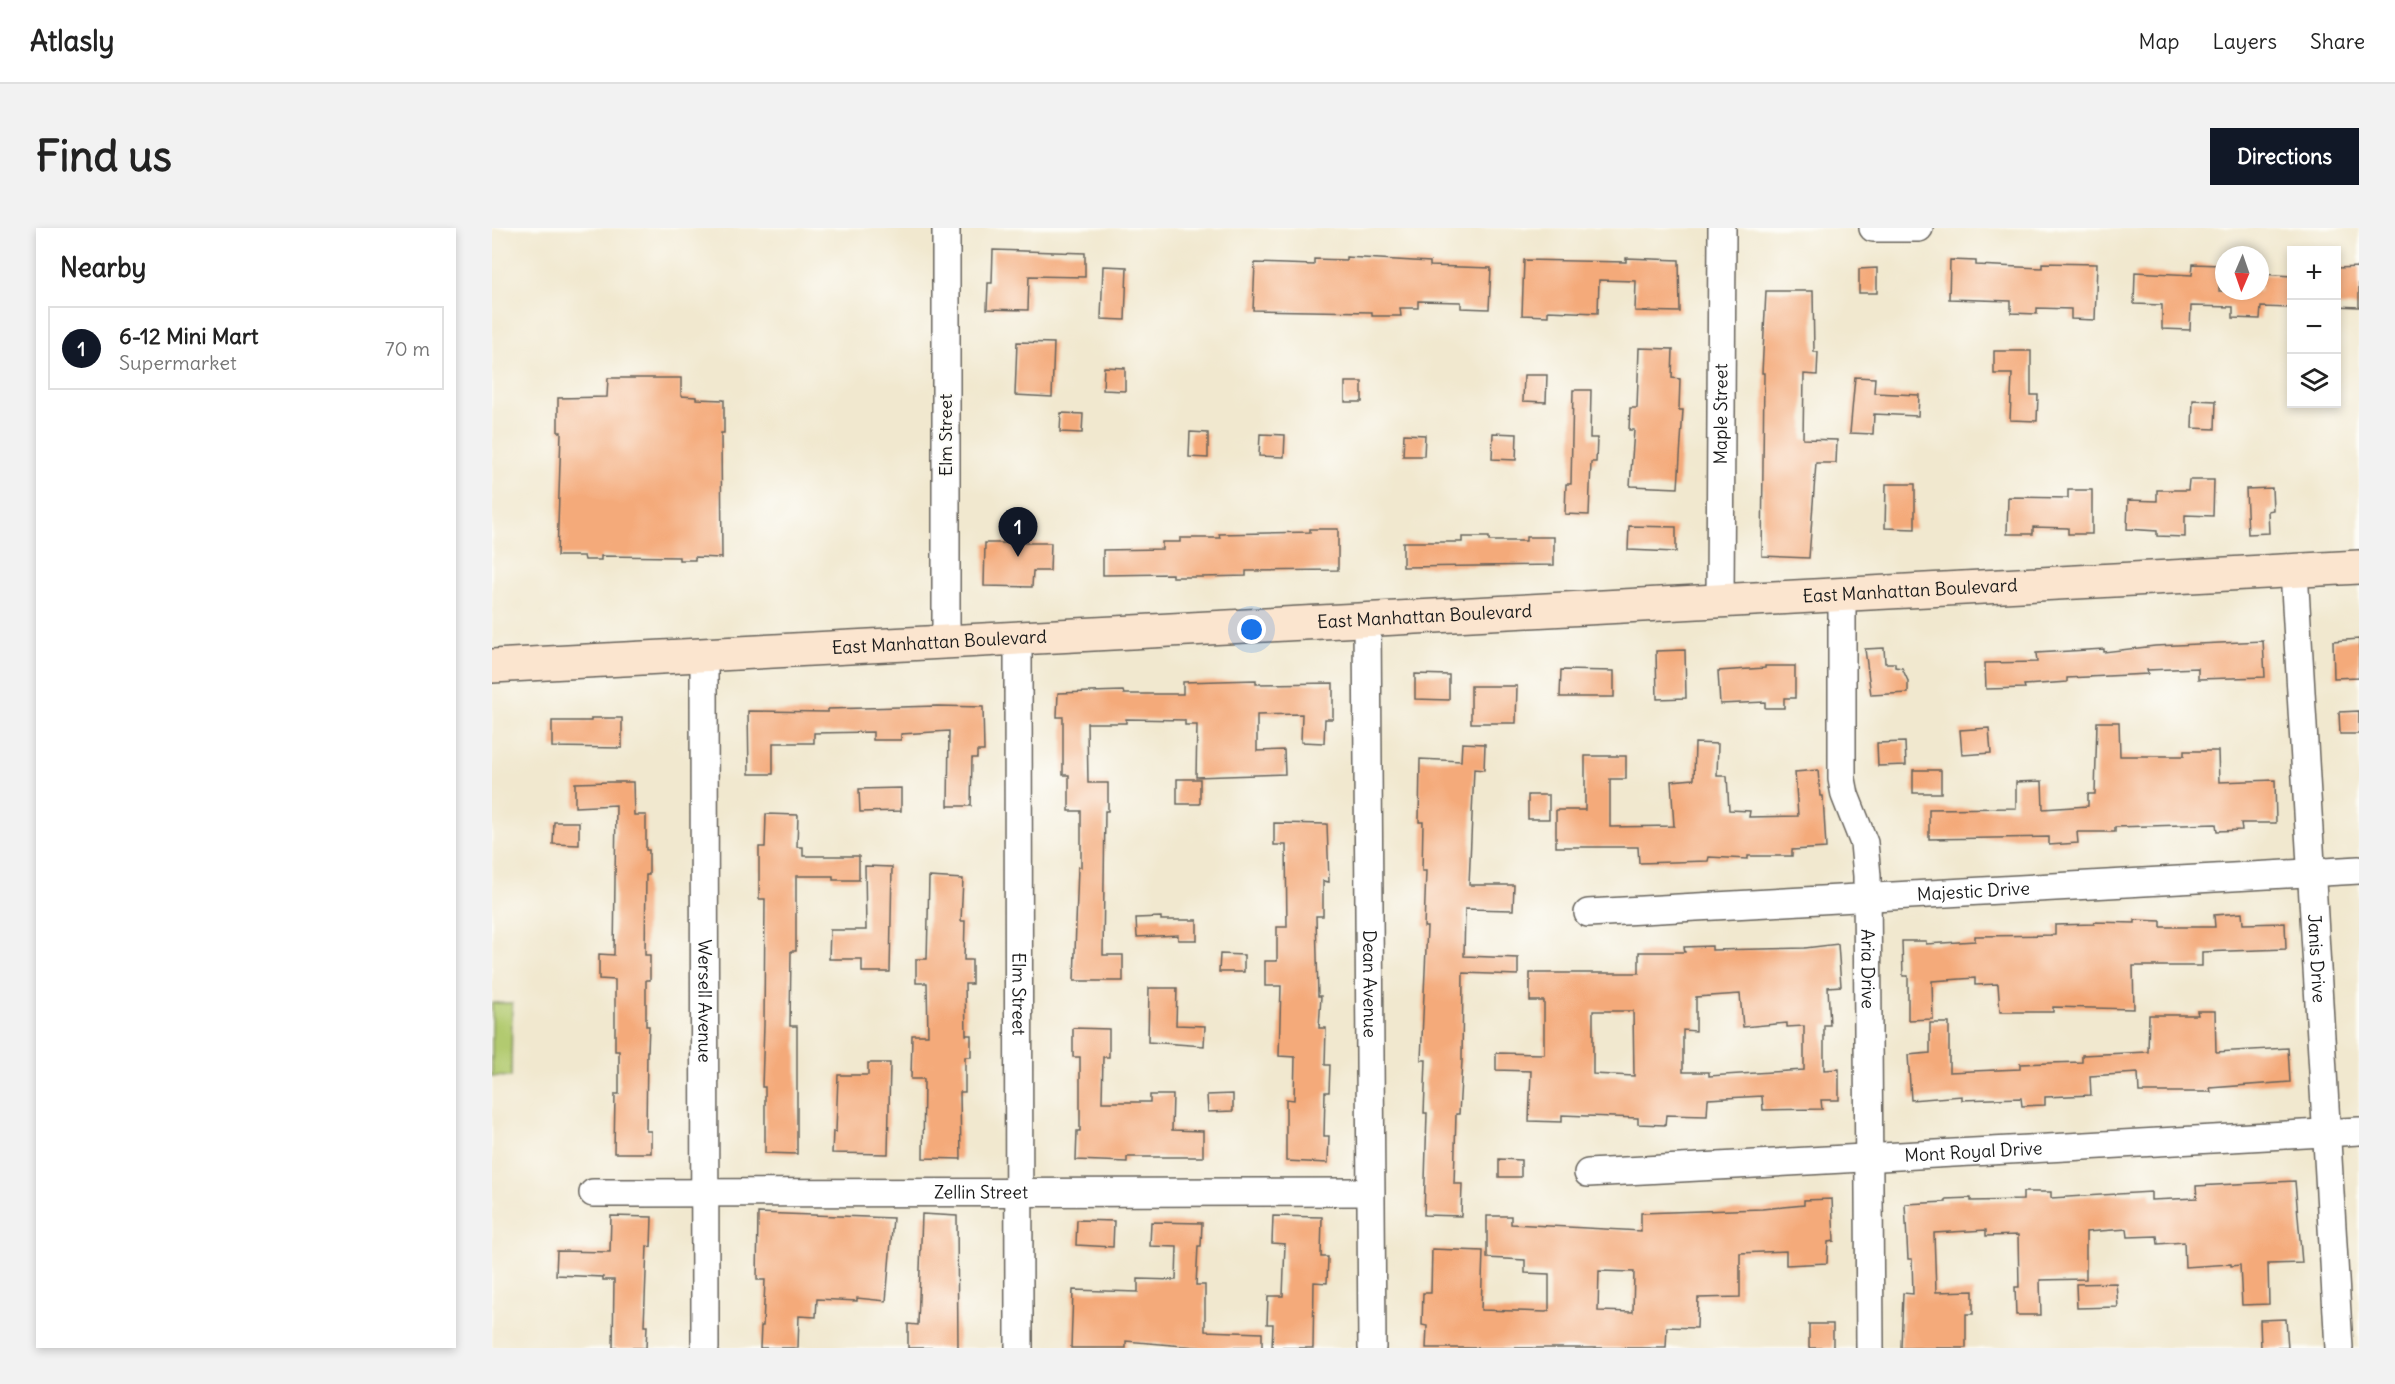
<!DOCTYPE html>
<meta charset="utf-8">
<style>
:root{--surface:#fff;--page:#f2f2f2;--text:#222;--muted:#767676;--line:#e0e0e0;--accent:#111827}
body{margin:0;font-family:Delius,sans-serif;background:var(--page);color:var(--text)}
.controls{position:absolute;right:18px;top:18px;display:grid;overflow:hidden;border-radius:0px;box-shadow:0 3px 9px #0003}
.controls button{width:54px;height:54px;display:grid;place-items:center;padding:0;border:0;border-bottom:2px solid var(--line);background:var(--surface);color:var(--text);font:30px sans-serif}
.compass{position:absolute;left:1723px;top:18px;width:54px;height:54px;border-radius:50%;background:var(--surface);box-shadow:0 3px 9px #0003;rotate:182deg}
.you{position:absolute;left:760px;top:402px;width:21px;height:21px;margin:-15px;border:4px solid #fff;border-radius:50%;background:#1a73e8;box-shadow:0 0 0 9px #1a73e833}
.badge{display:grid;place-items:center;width:39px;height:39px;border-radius:50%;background:var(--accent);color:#fff;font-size:20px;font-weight:700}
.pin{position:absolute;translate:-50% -50px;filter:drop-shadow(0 2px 3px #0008)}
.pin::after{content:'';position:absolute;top:32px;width:21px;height:18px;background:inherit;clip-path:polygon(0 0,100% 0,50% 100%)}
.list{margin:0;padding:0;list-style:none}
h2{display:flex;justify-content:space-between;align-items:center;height:78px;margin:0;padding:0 24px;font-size:26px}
h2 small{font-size:20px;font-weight:400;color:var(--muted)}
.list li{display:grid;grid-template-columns:39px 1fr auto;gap:18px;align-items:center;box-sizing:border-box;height:84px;margin:0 12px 12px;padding:0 12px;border:2px solid var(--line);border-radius:0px}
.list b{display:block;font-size:22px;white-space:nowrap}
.list p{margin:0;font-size:20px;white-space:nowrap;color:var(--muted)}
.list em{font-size:20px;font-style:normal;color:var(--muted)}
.icon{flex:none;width:33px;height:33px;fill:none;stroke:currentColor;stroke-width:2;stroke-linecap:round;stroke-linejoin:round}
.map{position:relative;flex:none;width:1867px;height:1120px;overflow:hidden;border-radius:0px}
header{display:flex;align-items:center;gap:36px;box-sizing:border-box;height:84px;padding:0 30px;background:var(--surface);border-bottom:2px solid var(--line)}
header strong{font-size:28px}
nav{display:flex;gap:33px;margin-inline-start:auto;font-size:21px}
.intro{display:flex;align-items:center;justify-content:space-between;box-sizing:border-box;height:144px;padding:0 36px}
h1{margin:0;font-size:42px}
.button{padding:15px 27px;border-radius:0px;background:var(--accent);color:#fff;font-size:21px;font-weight:700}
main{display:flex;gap:36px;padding:0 36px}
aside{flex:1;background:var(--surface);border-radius:0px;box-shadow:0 3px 9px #0003}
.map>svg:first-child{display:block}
.green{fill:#b2ca6f;stroke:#677346;stroke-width:1.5}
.building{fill:#f4aa7a;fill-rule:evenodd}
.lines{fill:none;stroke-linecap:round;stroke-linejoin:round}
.minor-casing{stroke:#67635b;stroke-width:30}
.secondary-casing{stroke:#67635b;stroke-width:36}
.minor{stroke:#fff;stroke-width:27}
.secondary{stroke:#fbe5cf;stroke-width:33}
.labels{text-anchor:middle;stroke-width:4.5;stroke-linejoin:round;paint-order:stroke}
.street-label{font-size:18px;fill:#1c1c1c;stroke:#fdfcf7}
</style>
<header>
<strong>Atlasly</strong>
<nav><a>Map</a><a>Layers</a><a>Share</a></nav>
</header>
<div class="intro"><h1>Find us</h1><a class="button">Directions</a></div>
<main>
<aside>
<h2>Nearby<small></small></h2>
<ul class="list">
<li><span class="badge">1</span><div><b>6-12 Mini Mart</b><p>Supermarket</p></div><em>70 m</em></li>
</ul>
</aside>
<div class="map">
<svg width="1867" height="1120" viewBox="0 0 1867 1120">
<rect width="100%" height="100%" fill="#fdfcf7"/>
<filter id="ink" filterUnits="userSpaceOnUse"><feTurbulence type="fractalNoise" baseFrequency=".0167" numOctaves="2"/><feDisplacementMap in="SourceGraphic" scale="12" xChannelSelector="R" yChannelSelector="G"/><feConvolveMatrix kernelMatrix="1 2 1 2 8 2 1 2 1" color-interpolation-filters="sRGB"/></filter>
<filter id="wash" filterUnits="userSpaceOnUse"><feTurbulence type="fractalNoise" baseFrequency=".008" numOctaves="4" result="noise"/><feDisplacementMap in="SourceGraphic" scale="24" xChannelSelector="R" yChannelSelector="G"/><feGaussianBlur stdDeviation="1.35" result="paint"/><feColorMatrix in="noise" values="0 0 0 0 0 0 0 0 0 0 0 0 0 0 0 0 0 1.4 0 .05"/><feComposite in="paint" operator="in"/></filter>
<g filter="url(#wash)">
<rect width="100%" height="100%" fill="#f1e8cf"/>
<polygon class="green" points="0,775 20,775 19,849 0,848"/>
<g id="blocks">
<g class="building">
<polygon points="501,22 593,25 593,49 537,48 536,82 495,81 496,55 500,55"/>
<polygon points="854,29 938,34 938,38 999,40 997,81 969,80 969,74 926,73 926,80 908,80 909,88 880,88 880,84 761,82 763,35 822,37 822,31 854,32"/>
<polygon points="1134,30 1187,32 1188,84 1143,83 1144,53 1107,52 1106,85 1056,83 1056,88 1030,87 1032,32 1134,34"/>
<polygon points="1458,32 1484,33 1484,37 1550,40 1550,35 1605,36 1603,92 1579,91 1579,81 1545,80 1545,86 1519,85 1519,73 1457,71"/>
<polygon points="1701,36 1728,37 1727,63 1768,63 1768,46 1800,48 1800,80 1769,79 1768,91 1741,90 1741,79 1699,78 1698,102 1670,101 1670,77 1642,76 1643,44 1700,47"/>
<polygon points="611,38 635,39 633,92 609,91"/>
<polygon points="1867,39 1867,79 1845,78 1845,40"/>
<polygon points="1385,40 1385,65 1367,65 1367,41"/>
<polygon points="1274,63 1321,63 1322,124 1326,124 1325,147 1312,146 1311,211 1345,212 1344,235 1324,235 1317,330 1270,328 1272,145 1270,145"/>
<polygon points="525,114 562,115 560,169 523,167"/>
<polygon points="1147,120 1181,121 1180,150 1188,151 1187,182 1191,182 1186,260 1138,258 1142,202 1137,202 1138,180 1145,180"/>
<polygon points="1502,123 1539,123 1539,167 1546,167 1545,193 1518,192 1520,146 1502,146"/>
<polygon points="612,139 633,140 633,163 611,162"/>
<polygon points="1032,147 1055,147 1054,174 1031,173"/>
<polygon points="1363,149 1383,150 1382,165 1427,167 1426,188 1382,186 1381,206 1358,205"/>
<polygon points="116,150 189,150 189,168 204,169 204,171 232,172 232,205 229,205 230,330 203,329 203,332 187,332 187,329 109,328 109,332 93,332 92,328 65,328 69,204 66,204 66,170 115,169"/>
<rect x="853" y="154" width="17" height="20"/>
<polygon points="1081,162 1099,162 1098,210 1105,210 1104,234 1099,234 1097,287 1073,286 1074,256 1079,256"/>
<polygon points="1701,172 1724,173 1723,201 1700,200"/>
<polygon points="569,185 591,186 590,205 568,204"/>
<polygon points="698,204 716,205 716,230 697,229"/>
<polygon points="1001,205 1025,206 1024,232 1000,231"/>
<polygon points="768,206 793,207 792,229 767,228"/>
<polygon points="912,206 933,207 932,228 911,228"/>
<polygon points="1697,252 1722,252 1721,288 1693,287 1693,309 1665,308 1665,303 1635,301 1636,272 1665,273 1665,262 1696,262"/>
<polygon points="1394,256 1423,256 1423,301 1393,300"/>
<polygon points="1780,260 1781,282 1776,283 1777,305 1756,306 1754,261"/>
<polygon points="1576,262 1600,262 1600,306 1576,306 1576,300 1541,299 1541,306 1515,306 1516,269 1576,270"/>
<polygon points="1137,298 1184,299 1184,324 1136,322"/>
<polygon points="818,301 846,301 846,342 754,343 754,348 710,349 680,349 680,346 611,347 611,322 670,321 670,314 688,314 688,310 728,310 727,306 818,304"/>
<polygon points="970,309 997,309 997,313 1034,313 1034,309 1062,309 1062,337 911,339 911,314 970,314"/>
<polygon points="493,315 559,315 558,343 541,343 540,359 492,358"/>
<polygon points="1867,411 1867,449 1842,450 1841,413"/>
<polygon points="1771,413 1773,449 1706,451 1706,440 1655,442 1656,446 1575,450 1575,454 1532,457 1533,460 1494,461 1493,435 1545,434 1544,425 1612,421 1612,424 1663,418"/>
<polygon points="1392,420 1393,435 1403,435 1403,439 1410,440 1416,453 1416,465 1379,467 1373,421"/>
<polygon points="1193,422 1194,470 1165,471 1164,423"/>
<polygon points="1273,438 1303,438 1303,470 1292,470 1292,480 1273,480 1273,474 1228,476 1226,443 1273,440"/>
<polygon points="1069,442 1122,443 1122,469 1068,469"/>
<polygon points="923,446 957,447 957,472 923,471"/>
<polygon points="764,452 764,456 841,455 841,491 833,491 832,515 809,514 810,486 765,487 765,523 792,522 793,546 704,549 705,497 693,497 693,492 634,491 634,495 595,495 596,555 616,555 616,583 613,583 611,727 631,727 631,753 582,753 586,639 589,639 589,583 577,583 577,547 571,547 571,489 565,489 566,465 631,463 632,466 691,466 691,454"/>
<polygon points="979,458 1025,458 1024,495 979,495"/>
<polygon points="445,478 491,479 492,523 485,523 485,530 480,530 479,578 456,578 457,503 409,506 409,512 381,512 381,504 322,505 322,515 281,515 281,546 257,546 256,483 336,484 336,481"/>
<polygon points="1867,483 1867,506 1848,506 1847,484"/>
<polygon points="99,490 130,490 130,520 60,519 60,493 99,493"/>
<polygon points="1605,494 1627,494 1628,528 1692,528 1692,523 1726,523 1727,554 1783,552 1784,595 1749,595 1750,602 1725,603 1724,596 1623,599 1623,604 1585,604 1586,615 1557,617 1557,609 1437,611 1437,581 1524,580 1524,554 1550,553 1551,581 1596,578 1596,566 1603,566"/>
<polygon points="1497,500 1499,525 1470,527 1468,502"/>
<polygon points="1413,514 1414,537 1386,538 1385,515"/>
<polygon points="970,515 993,516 992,542 982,541 977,657 1022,657 1021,682 973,681 972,728 1026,730 1026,747 971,745 970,833 967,886 964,886 962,956 970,956 969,988 932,987 935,885 932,885 934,832 929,832 935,699 932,699 934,643 930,643 931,594 927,594 928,531 969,533"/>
<polygon points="1203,515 1226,516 1225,548 1235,548 1237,582 1258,583 1257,589 1306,588 1303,544 1326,542 1328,568 1331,568 1334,620 1300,622 1300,628 1256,628 1256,631 1217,629 1216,633 1147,635 1146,619 1064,619 1064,582 1093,582 1093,528 1134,528 1134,551 1118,551 1118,599 1182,598 1179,553 1202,551"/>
<rect x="1421" y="542" width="28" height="23"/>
<rect x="685" y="551" width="23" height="25"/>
<polygon points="118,554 141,554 142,587 154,587 154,622 157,622 157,647 154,647 153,727 158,727 158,752 154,752 154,798 157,798 156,823 155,823 154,903 159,903 159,925 122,925 123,866 127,866 127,823 123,823 123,752 107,751 107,726 122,727 124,577 83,579 83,555"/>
<polygon points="409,560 409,583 368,584 367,561"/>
<rect x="1036" y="567" width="21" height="24"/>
<polygon points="274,586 306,587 305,619 311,619 311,628 367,628 367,652 341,652 341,648 304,648 304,723 299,723 298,798 305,798 305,926 273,925 273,859 270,859 272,797 273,671 267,671 267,619 273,619"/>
<polygon points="62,594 87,594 87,617 61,616"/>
<polygon points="782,595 835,596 837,654 831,653 831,688 824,688 826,768 829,768 827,800 834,800 833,837 838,837 837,864 833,864 832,908 837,908 836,935 794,933 794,871 802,872 803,829 787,828 789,758 773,758 773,733 785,733 785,699 795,699 794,617 782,617"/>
<polygon points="373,638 400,639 398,744 370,744 370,731 337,731 338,702 374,702"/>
<polygon points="437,649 471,651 469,693 473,693 472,732 480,732 480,756 473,756 474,807 479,807 479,829 473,829 473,864 468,864 469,931 431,930 432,851 419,851 420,807 436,807 435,755 424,755 424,731 435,731"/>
<polygon points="1750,685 1751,696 1793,695 1794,721 1710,724 1710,738 1641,738 1642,781 1561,779 1561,784 1508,784 1506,756 1483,757 1483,750 1440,753 1441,791 1416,792 1416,748 1411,748 1410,713 1434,713 1434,716 1483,713 1483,708 1563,707 1563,697 1602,696 1602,694 1643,695 1643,692 1669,693 1669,699 1723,699 1722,687"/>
<polygon points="669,689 669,692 705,692 705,712 686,712 686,707 645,709 644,690"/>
<path d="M 1346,716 L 1349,758 L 1336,759 L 1338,797 L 1332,797 L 1332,842 L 1347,841 L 1347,872 L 1329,872 L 1330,881 L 1271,882 L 1270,868 L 1216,871 L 1215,888 L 1174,887 L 1173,897 L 1146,896 L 1146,890 L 1070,887 L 1070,894 L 1037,893 L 1039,843 L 1004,842 L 1004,825 L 1052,826 L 1052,773 L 1038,773 L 1038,745 L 1147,745 L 1147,724 L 1193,724 L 1192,719 L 1220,718 L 1220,722 L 1313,720 ZM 1248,766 L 1251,799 L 1295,795 L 1295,799 L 1312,798 L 1312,842 L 1217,848 L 1217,844 L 1191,844 L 1191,802 L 1204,803 L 1204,769 ZM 1101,783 L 1141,783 L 1142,848 L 1101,846 Z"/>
<polygon points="728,726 752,727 752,744 727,744"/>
<polygon points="657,760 685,760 684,797 713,798 712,818 656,814"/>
<polygon points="1705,783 1723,783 1724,824 1796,820 1798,854 1718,860 1719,864 1647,864 1646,845 1598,848 1599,867 1553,869 1553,877 1530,878 1529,870 1470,872 1470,868 1419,872 1416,827 1438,825 1438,795 1457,795 1457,844 1528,841 1528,836 1590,834 1590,827 1656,824 1657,787 1706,787"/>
<polygon points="581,800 617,801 617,829 611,829 610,874 658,874 658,867 681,867 680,902 711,903 711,929 635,929 635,934 584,932 585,903 588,903 588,829 581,829"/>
<polygon points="376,835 398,835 396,926 340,925 341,903 344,904 346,847 376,847"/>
<polygon points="741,866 741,883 716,884 715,867"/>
<polygon points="1007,931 1029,932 1029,949 1007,949"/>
<polygon points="1803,953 1810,1035 1776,1036 1777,1076 1750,1077 1748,1037 1739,1038 1739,1036 1693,1039 1692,1014 1666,1016 1665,1008 1636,1009 1635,1001 1594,1004 1594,1051 1548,1052 1549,1087 1524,1087 1523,1059 1527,1059 1526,1007 1494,1008 1494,1002 1442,1005 1444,1064 1481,1063 1481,1086 1474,1086 1474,1120 1409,1120 1411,1065 1421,1066 1420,1031 1416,1031 1413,976 1454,974 1454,971 1479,970 1479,973 1531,972 1531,964 1559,964 1559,970 1659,964 1659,972 1705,970 1704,958"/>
<path d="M 1340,971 L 1342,1013 L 1336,1014 L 1335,1035 L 1294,1037 L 1294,1023 L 1248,1025 L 1248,1069 L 1206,1070 L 1205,1100 L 1175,1099 L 1174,1120 L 934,1120 L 935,1098 L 930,1097 L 931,1065 L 939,1065 L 940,1021 L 991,1023 L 989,1082 L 1054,1084 L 1057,1082 L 1057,1046 L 1033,1045 L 1033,1032 L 995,1030 L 995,988 L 1019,988 L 1019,996 L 1149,1003 L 1149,985 L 1270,981 L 1312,977 L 1312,972 ZM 1107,1043 L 1142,1044 L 1141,1084 L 1106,1083 Z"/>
<polygon points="266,985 401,990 394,1073 365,1070 365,1073 325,1071 324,1089 307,1088 306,1120 268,1120 269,1098 271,1098 273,1052 265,1052"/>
<polygon points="430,986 465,988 466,1120 416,1120 416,1096 426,1097"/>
<polygon points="119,988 160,989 159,1019 155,1018 152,1098 155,1098 154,1120 121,1120 122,1052 111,1052 111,1049 64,1047 65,1023 118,1024"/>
<polygon points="781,988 830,989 829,1029 836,1029 835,1055 822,1054 821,1120 780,1120 781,1096 775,1096 776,1068 791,1068 793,1016 780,1015"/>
<polygon points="585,992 622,993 621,1019 584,1017"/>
<polygon points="659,994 710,995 709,1018 706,1018 704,1057 713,1057 713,1103 770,1105 770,1120 715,1120 634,1113 634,1120 579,1120 581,1062 646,1064 646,1051 684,1052 685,1019 658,1018"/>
<polygon points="1624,1055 1626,1079 1585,1080 1584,1056"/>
<polygon points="1794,1091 1796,1120 1769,1120 1768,1092"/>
<rect x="1317" y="1096" width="24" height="24"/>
</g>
</g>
</g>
<g filter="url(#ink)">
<use href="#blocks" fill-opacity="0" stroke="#67635b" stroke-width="1.5"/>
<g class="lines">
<defs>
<g id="minor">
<polyline points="1381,0 1427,0"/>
<path id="s1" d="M 1802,343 L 1847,1120"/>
<path id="s2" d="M 1350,367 L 1350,551 L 1353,567 L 1372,615 L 1375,648 L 1378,1120"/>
<path id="s3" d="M 1228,374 L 1230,0"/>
<path id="s4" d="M 875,392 L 880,1120"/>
<path id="s5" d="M 526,410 L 527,1120"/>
<polyline points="454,414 454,0"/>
<path id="s6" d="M 212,427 L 213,1120"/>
<path id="s7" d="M 1096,685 L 1867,642"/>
<path id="s8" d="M 1096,945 L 1867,903"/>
<path id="s9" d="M 101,965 L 878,964"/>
</g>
<g id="secondary">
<path id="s10" d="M 0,438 L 1867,339"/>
</g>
</defs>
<use href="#minor" class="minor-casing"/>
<use href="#secondary" class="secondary-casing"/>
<use href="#minor" class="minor"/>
<use href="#secondary" class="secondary"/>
</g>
</g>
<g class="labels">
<g class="street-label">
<text dy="6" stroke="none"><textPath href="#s3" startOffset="188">Maple Street</textPath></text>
<text transform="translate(454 207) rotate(-90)" y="6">Elm Street</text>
<text dy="6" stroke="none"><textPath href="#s10" startOffset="1420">East Manhattan Boulevard</textPath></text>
<text dy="6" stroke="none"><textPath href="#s10" startOffset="934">East Manhattan Boulevard</textPath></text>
<text dy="6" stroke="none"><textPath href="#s10" startOffset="448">East Manhattan Boulevard</textPath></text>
<text dy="6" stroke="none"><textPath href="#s7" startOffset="386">Majestic Drive</textPath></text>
<text dy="6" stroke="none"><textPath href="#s1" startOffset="388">Janis Drive</textPath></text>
<text dy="6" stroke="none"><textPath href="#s2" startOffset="378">Aria Drive</textPath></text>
<text dy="6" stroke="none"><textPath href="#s4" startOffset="364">Dean Avenue</textPath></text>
<text dy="6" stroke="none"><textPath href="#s5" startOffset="356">Elm Street</textPath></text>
<text dy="6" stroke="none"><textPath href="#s6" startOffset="346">Wersell Avenue</textPath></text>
<text dy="6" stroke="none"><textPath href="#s8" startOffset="386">Mont Royal Drive</textPath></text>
<text dy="6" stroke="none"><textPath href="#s9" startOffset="388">Zellin Street</textPath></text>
</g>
</g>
</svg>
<div class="controls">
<button>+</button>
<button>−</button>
<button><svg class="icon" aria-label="layers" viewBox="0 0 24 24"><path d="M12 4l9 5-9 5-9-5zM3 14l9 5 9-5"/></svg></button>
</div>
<svg class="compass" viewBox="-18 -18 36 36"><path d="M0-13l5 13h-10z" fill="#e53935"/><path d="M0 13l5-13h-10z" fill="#767676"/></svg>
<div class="you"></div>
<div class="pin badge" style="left:526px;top:329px">1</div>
</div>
</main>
